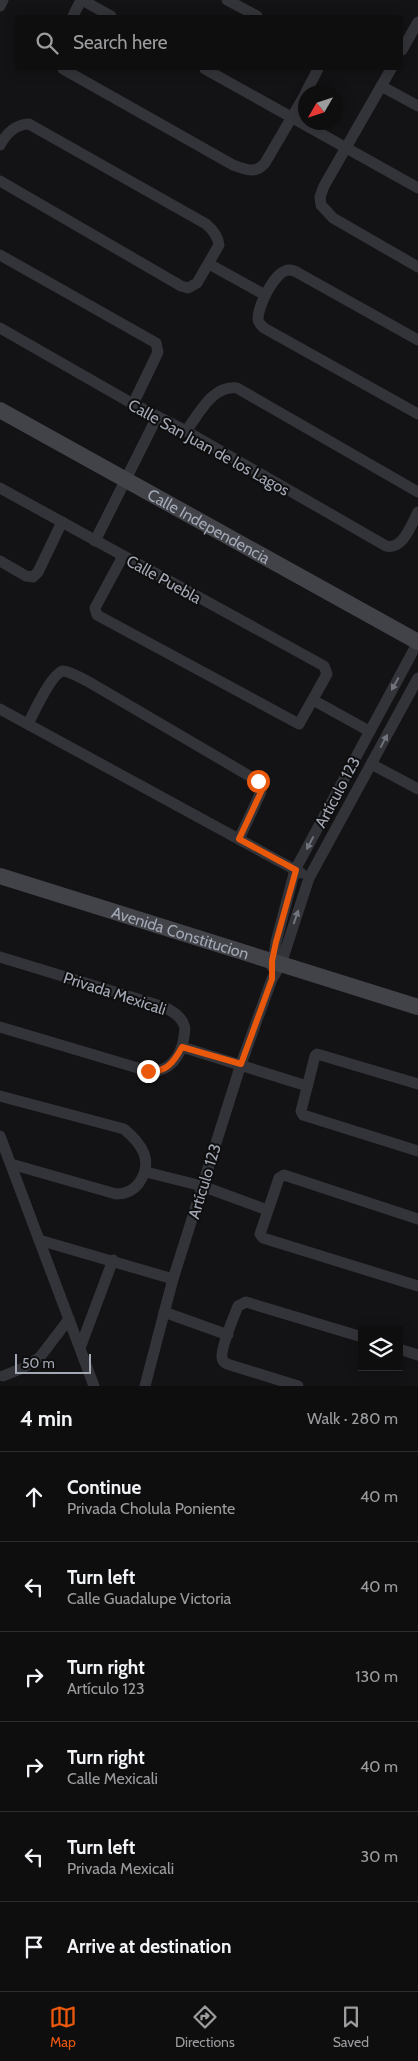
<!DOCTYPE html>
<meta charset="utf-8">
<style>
:root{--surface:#0e0e0f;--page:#171718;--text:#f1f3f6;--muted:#9b9c9e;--line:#2e2e2f;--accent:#ea580c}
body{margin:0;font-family:Cabin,sans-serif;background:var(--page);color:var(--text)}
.controls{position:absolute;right:15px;bottom:15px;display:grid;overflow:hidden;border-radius:0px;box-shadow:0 2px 12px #0003}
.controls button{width:45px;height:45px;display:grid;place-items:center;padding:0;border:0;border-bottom:1px solid var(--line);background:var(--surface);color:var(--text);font:25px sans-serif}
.compass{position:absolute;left:298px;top:85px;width:45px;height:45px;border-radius:50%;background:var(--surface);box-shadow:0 2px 12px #0003;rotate:231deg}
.scale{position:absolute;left:15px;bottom:12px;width:76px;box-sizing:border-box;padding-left:5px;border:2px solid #a3a8b5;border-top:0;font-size:14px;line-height:18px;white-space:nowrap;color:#a3a8b5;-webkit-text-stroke:4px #0e0e0f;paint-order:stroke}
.stop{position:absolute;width:15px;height:15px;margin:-11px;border:4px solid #ea580c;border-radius:50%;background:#fff}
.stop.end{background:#ea580c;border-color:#fff;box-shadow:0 1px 5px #0008}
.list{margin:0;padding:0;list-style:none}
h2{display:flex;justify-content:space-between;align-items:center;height:65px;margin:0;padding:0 20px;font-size:21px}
h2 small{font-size:16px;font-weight:400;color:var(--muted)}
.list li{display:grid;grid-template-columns:32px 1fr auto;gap:15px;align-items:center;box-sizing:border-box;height:90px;padding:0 20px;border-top:1px solid var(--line)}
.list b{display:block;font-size:19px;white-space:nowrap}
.list p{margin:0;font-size:16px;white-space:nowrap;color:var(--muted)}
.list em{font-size:16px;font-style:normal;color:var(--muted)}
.icon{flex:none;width:28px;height:28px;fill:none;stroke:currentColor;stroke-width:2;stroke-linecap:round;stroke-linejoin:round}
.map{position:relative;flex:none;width:418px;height:1386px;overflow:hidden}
.search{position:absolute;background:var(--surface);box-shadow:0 2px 12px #0003;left:15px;right:15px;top:15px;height:55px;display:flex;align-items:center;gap:12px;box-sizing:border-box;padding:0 18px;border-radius:0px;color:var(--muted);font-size:19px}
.sheet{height:605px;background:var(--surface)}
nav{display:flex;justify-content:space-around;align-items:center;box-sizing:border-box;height:70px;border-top:1px solid var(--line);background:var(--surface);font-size:14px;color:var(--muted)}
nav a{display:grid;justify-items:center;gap:2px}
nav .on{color:var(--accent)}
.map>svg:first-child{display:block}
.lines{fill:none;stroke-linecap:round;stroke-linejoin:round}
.street{stroke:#333439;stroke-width:11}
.secondary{stroke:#414349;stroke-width:16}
.oneway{fill:#71747d}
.route{stroke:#ea580c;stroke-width:6}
.labels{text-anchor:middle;stroke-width:4;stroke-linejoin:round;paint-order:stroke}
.street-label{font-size:16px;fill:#a3a8b5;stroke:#0e0e0f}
</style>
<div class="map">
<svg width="418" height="1386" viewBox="0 0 418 1386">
<rect width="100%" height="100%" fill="#131214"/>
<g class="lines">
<g class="street">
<polyline points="82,0 111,16"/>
<polyline points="227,0 257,16"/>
<polyline points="0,6 3,0"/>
<polyline points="73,16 81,0"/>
<polyline points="402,50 418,22"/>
<path d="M 63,69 L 233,165 C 246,170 256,174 265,163 L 306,93"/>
<polyline points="205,69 418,188"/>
<polyline points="391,69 324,186 320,197 321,205 333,218 418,267"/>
<polyline points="381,86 418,106"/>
<polyline points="306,92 318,69"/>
<path d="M 0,145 C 6,134 16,124 29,124 L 206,224 C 213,230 218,236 219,245 L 197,283 L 188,288 L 181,286 L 0,181"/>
<polyline points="0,255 156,343 158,352 133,404"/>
<polyline points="209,264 265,295"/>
<path d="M 0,328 L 133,404 L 186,431 L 386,546 C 403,550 411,525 418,512"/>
<path d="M 418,340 L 300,274 C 297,272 292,270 289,270 C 275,270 258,306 258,319 C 258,323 261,325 264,328 L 418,414"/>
<path d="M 186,431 C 199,414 212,385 237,388 L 418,492"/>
<polyline points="0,488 324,666 327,674 299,724 97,615 95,608 123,556"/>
<polyline points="95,541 157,417"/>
<polyline points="0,561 26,576 33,577 38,572 62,522"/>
<polyline points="313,700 369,731"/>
<polyline points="0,709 301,873"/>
<path d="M 28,724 C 33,714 52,673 63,671 C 70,671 82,679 89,682 L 258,781 L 261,792 L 239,839"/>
<polyline points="371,764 418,789"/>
<path d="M 0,957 L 164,1007 C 172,1011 181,1016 184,1025 C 186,1029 184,1033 184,1037 C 181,1057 169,1073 148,1071 L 0,1027"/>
<polyline points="272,967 276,942 295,870 418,642"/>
<polyline points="182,1047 307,1086"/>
<polyline points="418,1084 317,1054 315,1056 301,1111 303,1115 418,1151"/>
<path d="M 0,1096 L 124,1129 C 142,1144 154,1161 139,1183 C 133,1191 126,1194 116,1194 L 11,1164"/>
<polyline points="0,1136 94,1386"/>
<polyline points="146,1172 202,1186 267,1210"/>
<polyline points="418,1219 284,1175 279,1178 260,1234 263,1238 418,1286"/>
<polyline points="39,1240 173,1279"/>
<polyline points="164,1312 228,1335"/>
<polyline points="80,1348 113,1260"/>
<polyline points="399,1349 418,1355"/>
<polyline points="3,1376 23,1368 40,1357 69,1319"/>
<polyline points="145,1386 173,1279 241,1064 272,979 281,964 309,878 418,678"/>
<path d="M 298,1386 L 227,1364 C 224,1362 222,1361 222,1357 C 221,1347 234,1316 238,1306 L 246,1302 L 362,1337"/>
</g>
<g class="secondary">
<path id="s1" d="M 0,410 L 418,642"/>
<path id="s2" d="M 0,876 L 418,1007"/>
</g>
</g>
<defs><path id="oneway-solid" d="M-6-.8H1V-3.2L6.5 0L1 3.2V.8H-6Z" transform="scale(1.25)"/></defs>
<g class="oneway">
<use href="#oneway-solid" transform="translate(395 684) rotate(119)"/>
<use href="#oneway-solid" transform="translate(384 741) rotate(-62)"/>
<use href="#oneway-solid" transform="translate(310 843) rotate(118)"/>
<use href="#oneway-solid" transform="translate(296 917) rotate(-71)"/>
</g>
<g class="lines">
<path class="route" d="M 148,1071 C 166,1073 174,1062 182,1047 L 241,1064 L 272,979 L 272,961 L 276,942 L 296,870 L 239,839 L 261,792 L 258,781"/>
</g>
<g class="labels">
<g class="street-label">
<text transform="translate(209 447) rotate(29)" y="6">Calle San Juan de los Lagos</text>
<text dy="6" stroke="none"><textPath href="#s1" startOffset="239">Calle Independencia</textPath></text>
<text transform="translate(164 579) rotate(29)" y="6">Calle Puebla</text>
<text transform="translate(337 792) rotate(-62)" y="6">Artículo 123</text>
<text dy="6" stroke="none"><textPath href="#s2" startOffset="189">Avenida Constitucion</textPath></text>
<text transform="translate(115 993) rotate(18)" y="6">Privada Mexicali</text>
<text transform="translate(204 1181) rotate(-73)" y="6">Artículo 123</text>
</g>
</g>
</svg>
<div class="controls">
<button><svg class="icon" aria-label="layers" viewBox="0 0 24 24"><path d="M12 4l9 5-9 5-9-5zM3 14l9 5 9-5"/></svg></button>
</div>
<svg class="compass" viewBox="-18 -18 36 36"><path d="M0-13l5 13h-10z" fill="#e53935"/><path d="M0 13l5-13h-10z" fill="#9b9c9e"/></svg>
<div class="scale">50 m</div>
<div class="stop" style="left:258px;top:781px"></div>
<div class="stop end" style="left:148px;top:1071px"></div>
<div class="search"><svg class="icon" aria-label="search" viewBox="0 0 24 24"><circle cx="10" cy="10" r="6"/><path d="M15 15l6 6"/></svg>Search here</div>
</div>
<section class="sheet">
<h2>4 min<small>Walk · 280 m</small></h2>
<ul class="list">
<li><svg class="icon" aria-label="ahead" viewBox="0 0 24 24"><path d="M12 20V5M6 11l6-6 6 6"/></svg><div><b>Continue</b><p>Privada Cholula Poniente</p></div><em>40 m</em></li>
<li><svg class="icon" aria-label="left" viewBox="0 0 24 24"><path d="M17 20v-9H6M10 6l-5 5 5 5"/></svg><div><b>Turn left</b><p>Calle Guadalupe Victoria</p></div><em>40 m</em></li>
<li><svg class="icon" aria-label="right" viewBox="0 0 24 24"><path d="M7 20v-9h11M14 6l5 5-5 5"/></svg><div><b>Turn right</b><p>Artículo 123</p></div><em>130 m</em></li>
<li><svg class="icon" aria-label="right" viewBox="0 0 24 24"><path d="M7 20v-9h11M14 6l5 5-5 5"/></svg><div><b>Turn right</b><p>Calle Mexicali</p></div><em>40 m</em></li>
<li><svg class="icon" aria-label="left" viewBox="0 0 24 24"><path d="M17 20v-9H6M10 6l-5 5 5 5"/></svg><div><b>Turn left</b><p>Privada Mexicali</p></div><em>30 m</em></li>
<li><svg class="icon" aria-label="arrive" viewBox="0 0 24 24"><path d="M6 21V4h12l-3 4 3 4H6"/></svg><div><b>Arrive at destination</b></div></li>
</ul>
</section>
<nav>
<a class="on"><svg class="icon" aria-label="map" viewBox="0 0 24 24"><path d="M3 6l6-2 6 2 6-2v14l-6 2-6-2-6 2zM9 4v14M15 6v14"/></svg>Map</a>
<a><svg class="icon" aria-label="directions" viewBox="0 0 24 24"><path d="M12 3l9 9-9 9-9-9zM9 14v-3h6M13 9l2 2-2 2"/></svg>Directions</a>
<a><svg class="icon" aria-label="saved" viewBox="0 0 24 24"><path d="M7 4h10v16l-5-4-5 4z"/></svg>Saved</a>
</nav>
